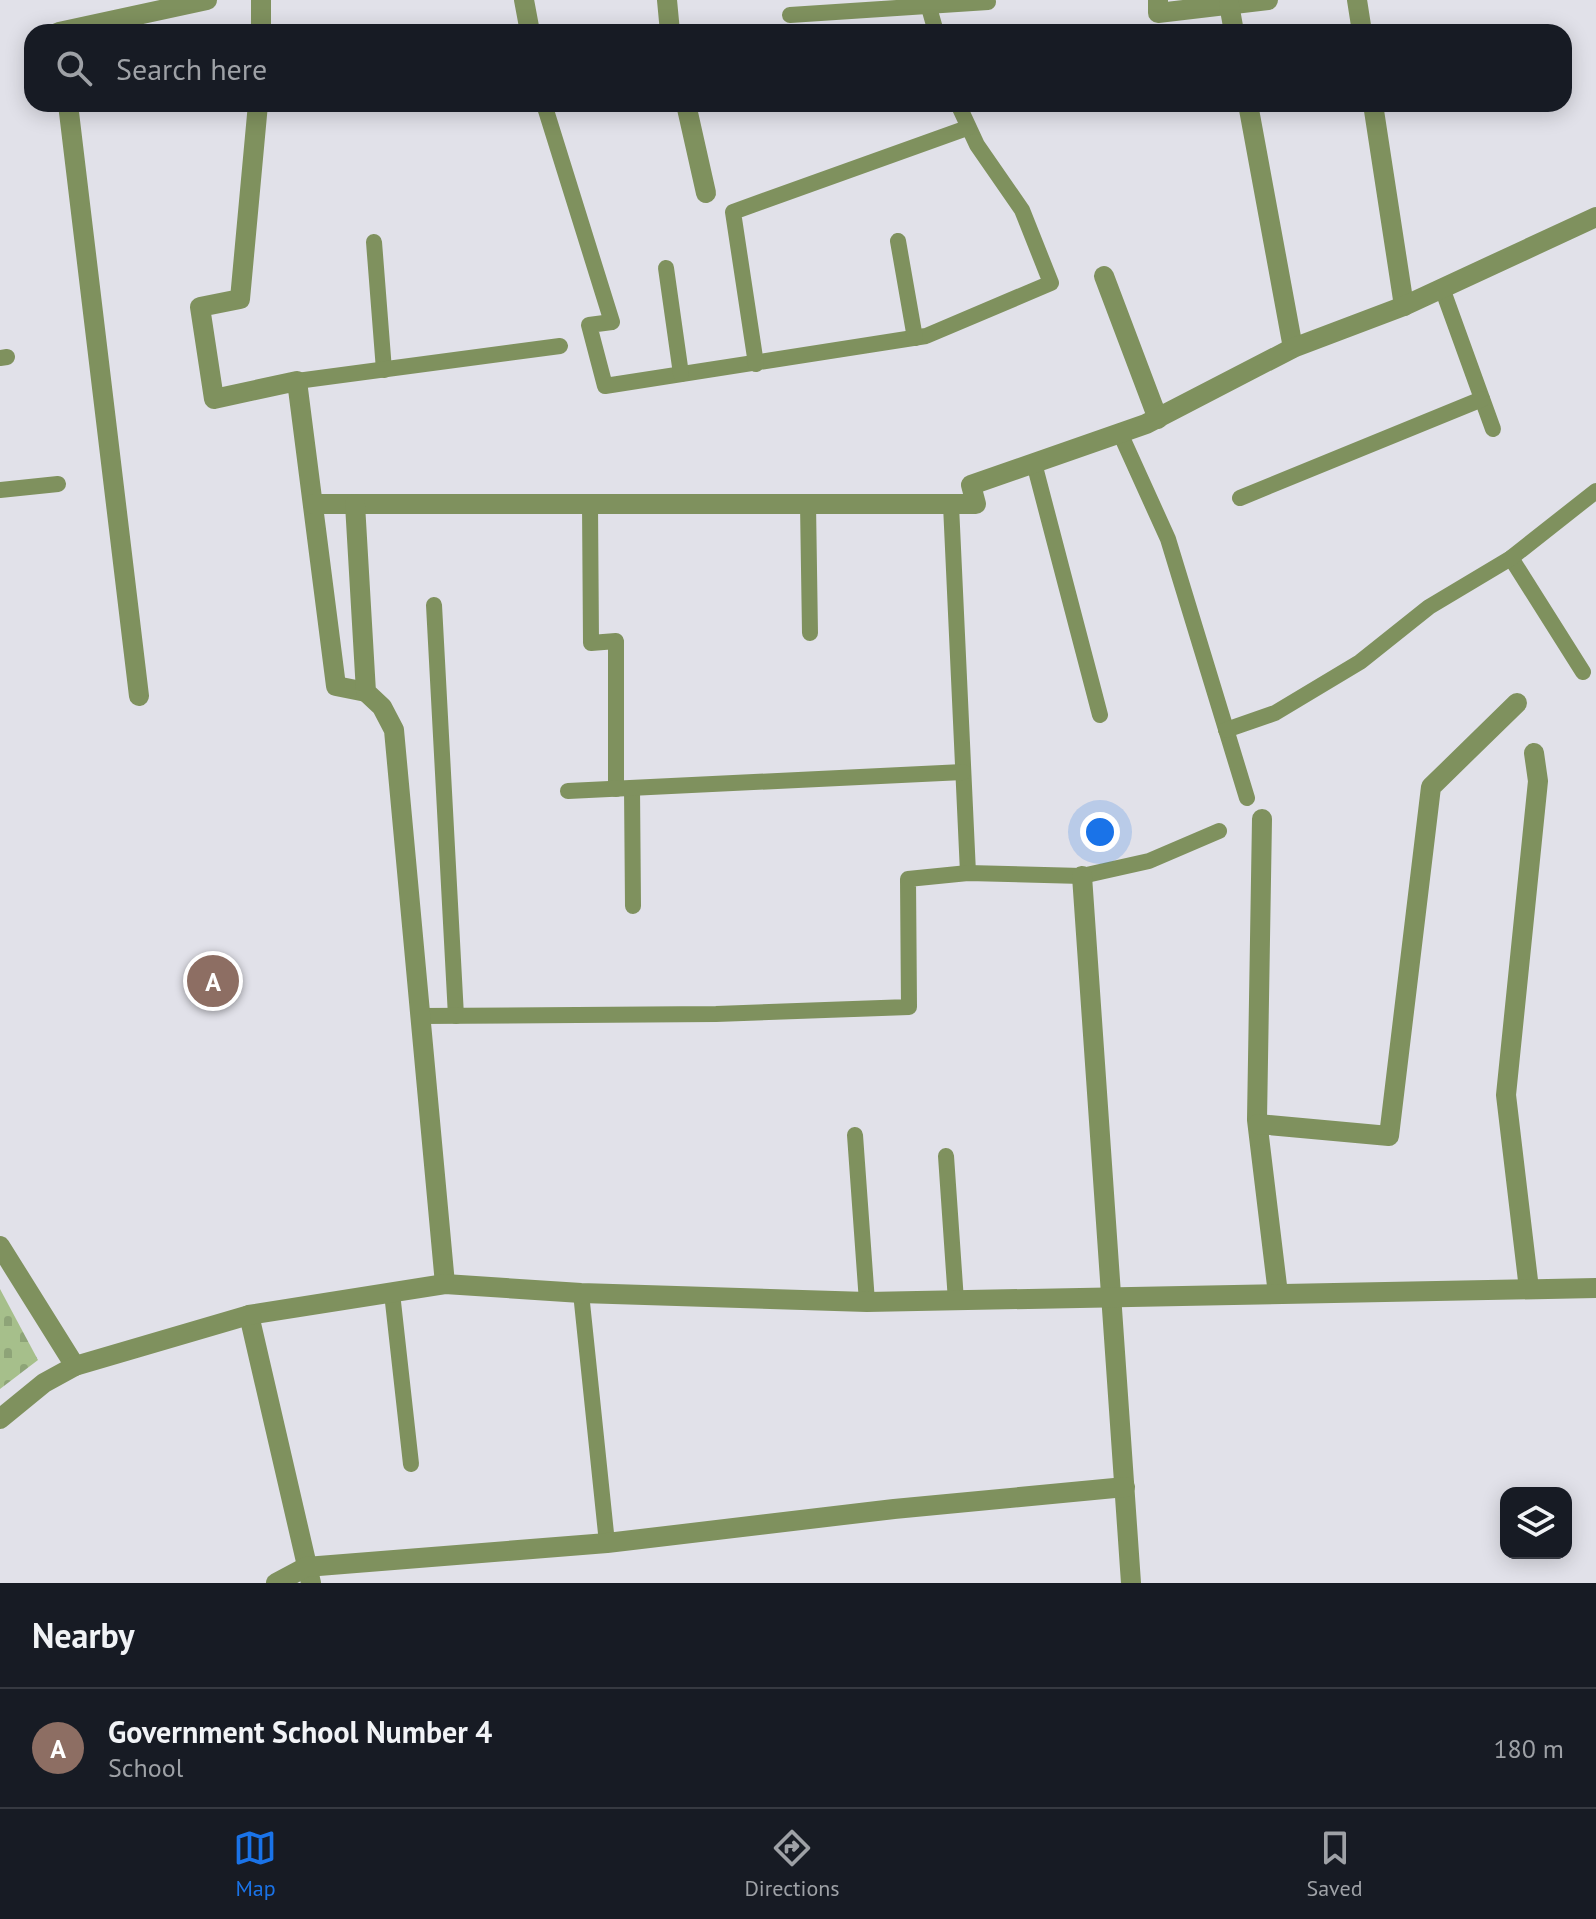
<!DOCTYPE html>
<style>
:root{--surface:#171b24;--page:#242831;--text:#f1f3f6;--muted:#9ea1a6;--line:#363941;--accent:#1a73e8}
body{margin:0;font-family:"PT Sans",sans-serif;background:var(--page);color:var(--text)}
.controls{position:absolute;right:24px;bottom:24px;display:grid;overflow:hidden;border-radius:16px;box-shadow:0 4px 20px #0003}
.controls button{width:72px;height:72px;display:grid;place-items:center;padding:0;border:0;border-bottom:2px solid var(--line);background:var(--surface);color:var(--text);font:40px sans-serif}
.you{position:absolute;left:1100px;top:832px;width:28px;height:28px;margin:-20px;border:6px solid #fff;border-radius:50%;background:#1a73e8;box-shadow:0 0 0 12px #1a73e833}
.badge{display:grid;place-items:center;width:52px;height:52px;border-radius:50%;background:var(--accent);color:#fff;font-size:26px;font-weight:700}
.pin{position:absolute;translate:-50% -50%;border:4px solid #fff;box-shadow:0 2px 8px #0006}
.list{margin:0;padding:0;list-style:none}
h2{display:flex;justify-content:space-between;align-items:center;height:104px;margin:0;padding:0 32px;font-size:34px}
h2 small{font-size:26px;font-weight:400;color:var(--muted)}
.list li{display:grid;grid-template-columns:52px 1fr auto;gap:24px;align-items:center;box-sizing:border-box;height:120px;padding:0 32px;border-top:2px solid var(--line)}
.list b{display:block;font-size:30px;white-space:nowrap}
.list p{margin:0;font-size:26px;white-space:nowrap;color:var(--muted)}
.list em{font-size:26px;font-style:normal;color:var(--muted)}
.icon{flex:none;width:44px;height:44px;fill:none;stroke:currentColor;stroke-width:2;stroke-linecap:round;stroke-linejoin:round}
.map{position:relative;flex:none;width:1596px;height:1583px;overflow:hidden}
.search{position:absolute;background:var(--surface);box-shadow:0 4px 20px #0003;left:24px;right:24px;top:24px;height:88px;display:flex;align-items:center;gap:20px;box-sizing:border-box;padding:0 28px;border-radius:24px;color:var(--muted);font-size:30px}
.sheet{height:224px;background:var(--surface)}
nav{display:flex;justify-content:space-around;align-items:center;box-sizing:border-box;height:112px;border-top:2px solid var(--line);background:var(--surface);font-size:22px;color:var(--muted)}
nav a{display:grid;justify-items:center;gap:4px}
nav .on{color:var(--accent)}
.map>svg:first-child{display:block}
.cemetery{fill:url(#cemetery-stones)}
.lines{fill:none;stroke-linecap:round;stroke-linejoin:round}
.lane{stroke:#7f915e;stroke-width:16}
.street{stroke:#7f915e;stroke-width:20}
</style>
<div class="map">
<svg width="1596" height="1583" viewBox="0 0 1596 1583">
<defs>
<pattern id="cemetery-stones" width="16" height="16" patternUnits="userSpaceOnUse" patternTransform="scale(2)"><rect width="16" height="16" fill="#a6bf8b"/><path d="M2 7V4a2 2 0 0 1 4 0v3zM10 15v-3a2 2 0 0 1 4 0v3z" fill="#8ea478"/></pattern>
</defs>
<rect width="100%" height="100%" fill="#e1e1e9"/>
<polygon class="cemetery" points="0,1289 38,1360 0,1389"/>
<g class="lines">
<g class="lane">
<polyline points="928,4 936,32"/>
<polyline points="790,15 988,2"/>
<polyline points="544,104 612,322 589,325 605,386 926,336 1051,283 1022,210 977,145 958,104"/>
<polyline points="898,241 915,338"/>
<polyline points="374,242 384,370"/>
<polyline points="666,268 681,374"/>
<polyline points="1442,288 1493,429"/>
<polyline points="0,358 7,357"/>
<polyline points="756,364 733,212 967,128"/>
<polyline points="297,381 560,346"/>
<polyline points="1120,433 1168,539 1247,798"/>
<polyline points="1034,463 1100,715"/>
<polyline points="0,490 58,484"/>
<polyline points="1240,498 1482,399"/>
<polyline points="590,504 591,643 616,641 616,789"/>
<polyline points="808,504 810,633"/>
<polyline points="951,505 968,873"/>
<polyline points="1511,558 1583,672"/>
<polyline points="434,605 456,1016"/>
<polyline points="1226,730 1275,713 1360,662 1429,607 1511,558 1596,491"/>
<polyline points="632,788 633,906"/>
<polyline points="568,791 963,772"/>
<polyline points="421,1016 716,1014 909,1007 908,879 968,873 1082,876 1149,861 1219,831"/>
<polyline points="855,1135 867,1302"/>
<polyline points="946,1156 956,1301"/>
<polyline points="392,1293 411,1464"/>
<polyline points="581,1293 607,1543"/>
</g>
<g class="street">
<polyline points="524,0 530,32"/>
<polyline points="667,0 670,32"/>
<polyline points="1158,0 1158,13 1268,0"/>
<polyline points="1357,0 1362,32"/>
<polyline points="1229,4 1234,32"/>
<polyline points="59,32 207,0"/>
<polyline points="261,32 261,0"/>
<polyline points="68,104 139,696"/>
<polyline points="258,104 240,299 200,307 214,399 297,381 336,686 366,692"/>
<polyline points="686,104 706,193"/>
<polyline points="1248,104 1293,348"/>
<polyline points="1373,104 1404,306"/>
<polyline points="1104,276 1158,419"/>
<polyline points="313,504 976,504 971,485 1146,424 1293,348 1404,306 1596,217"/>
<polyline points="355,504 366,692 382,707 394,730 445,1284"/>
<polyline points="1262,819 1257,1120 1278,1294"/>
<polyline points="1082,876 1131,1583"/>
<polyline points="1258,1124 1389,1136 1431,787 1517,703"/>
<polyline points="0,1246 75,1366"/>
<polyline points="1529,1289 1506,1095 1538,781 1534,753"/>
<polyline points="249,1315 311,1583"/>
<polyline points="0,1419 44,1383 75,1366 249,1315 445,1284 581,1293 867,1302 1596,1288"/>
<polyline points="276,1583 306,1567 607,1543 894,1509 1125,1487"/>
</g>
</g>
</svg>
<div class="controls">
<button><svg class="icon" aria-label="layers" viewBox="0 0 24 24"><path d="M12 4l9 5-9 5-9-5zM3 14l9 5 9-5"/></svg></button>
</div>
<div class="you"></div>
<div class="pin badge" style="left:213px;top:981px;background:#8d6e63">A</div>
<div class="search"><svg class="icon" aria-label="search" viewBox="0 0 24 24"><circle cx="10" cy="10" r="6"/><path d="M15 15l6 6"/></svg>Search here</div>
</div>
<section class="sheet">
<h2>Nearby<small></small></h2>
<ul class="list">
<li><span class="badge" style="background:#8d6e63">A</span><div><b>Government School Number 4</b><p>School</p></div><em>180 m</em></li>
</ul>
</section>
<nav>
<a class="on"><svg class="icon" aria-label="map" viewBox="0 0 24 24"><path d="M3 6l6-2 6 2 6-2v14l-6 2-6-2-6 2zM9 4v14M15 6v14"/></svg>Map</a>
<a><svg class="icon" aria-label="directions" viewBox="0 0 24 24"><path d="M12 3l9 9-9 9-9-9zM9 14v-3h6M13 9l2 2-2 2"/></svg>Directions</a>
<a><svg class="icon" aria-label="saved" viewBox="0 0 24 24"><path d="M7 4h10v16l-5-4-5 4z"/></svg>Saved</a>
</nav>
